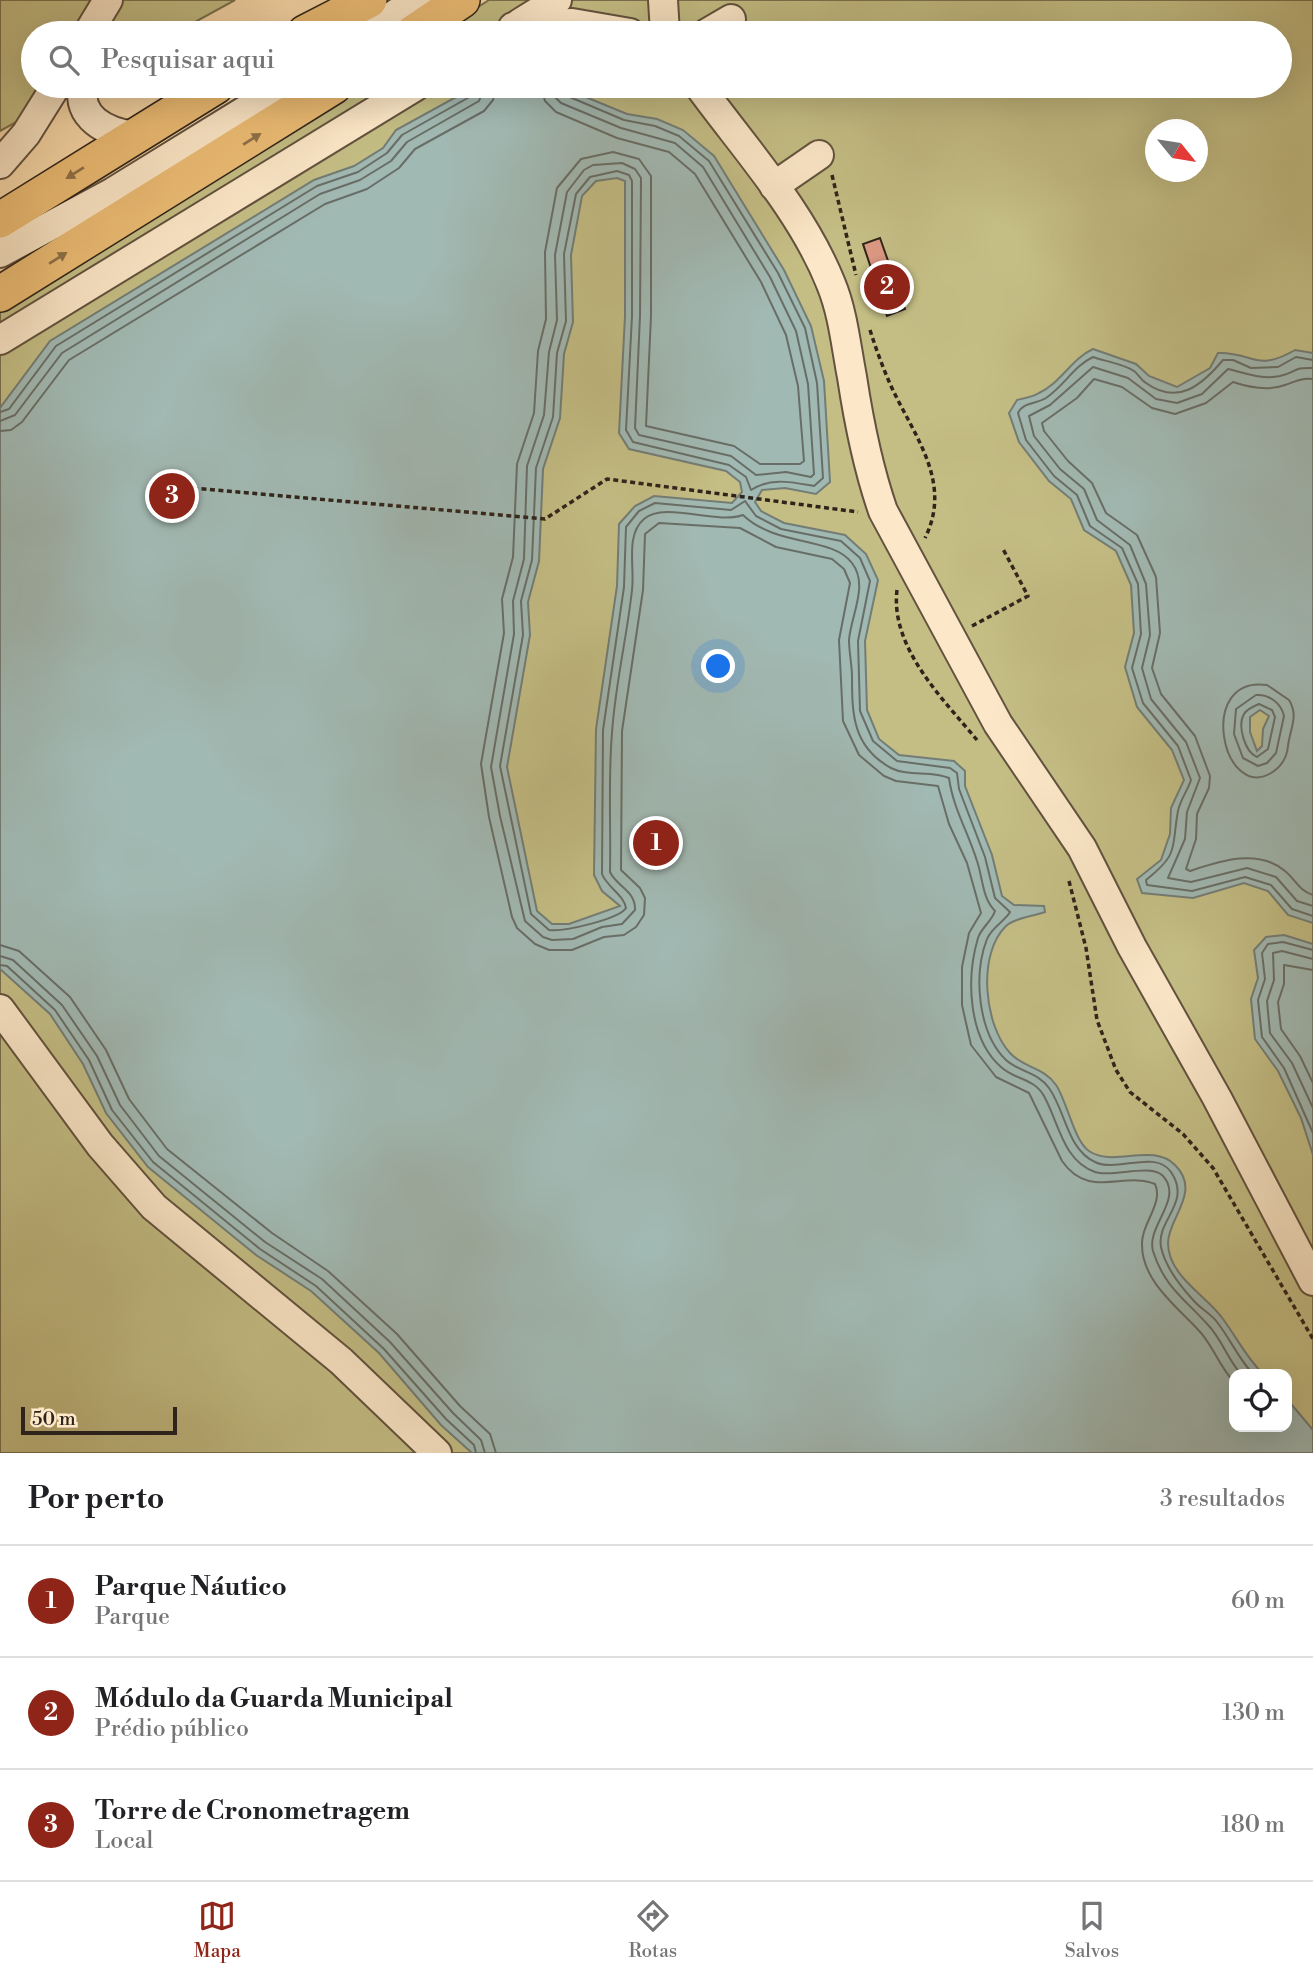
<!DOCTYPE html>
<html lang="pt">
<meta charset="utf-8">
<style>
:root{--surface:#fff;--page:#f6f6f6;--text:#202124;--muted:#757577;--line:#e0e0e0;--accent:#8f2418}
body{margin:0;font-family:"Libre Bodoni",serif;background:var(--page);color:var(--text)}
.controls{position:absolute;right:21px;bottom:21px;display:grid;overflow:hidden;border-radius:14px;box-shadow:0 7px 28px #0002}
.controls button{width:63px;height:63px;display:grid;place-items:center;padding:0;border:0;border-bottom:2px solid var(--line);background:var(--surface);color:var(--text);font:35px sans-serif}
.compass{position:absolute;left:1145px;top:119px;width:63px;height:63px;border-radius:50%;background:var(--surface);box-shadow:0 7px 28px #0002;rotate:120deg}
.scale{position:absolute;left:21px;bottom:18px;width:156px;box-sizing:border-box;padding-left:7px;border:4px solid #2f241b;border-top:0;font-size:19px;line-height:24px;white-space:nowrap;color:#2f241b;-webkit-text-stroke:5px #fce8c9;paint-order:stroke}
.you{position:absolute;left:719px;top:667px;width:24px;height:24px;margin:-18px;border:5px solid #fff;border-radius:50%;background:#1a73e8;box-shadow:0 0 0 10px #1a73e833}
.badge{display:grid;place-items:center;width:46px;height:46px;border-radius:50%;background:var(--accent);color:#fff;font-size:23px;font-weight:700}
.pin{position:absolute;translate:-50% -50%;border:4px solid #fff;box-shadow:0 2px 7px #0006}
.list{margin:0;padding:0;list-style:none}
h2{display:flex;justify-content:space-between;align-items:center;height:91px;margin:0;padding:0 28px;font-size:30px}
h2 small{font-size:23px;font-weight:400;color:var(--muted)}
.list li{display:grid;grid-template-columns:46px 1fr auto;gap:21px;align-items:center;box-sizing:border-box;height:112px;padding:0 28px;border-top:2px solid var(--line)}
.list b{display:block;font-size:26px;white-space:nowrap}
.list p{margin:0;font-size:23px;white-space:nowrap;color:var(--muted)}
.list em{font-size:23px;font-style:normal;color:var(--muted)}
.icon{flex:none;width:38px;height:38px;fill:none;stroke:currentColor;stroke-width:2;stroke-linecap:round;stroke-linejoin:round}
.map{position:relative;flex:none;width:1313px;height:1453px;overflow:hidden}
.search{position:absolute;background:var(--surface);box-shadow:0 7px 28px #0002;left:21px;right:21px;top:21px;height:77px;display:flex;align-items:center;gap:18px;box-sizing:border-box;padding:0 24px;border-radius:38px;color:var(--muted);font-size:26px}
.sheet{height:427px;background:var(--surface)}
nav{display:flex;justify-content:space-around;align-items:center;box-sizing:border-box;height:98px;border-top:2px solid var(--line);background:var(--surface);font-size:19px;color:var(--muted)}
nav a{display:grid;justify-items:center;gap:4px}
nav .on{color:var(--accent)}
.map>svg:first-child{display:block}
.green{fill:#c4be85;stroke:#7a7150;stroke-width:2;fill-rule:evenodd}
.water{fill:#a1b9b3;stroke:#737d76;stroke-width:2;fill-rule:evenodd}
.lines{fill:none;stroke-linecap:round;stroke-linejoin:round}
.shore{stroke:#686e67;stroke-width:2}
.building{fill:#dc9883;stroke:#2f241b;stroke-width:2}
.minor-casing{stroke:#62523f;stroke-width:32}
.major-casing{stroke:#2f241b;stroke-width:38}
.path{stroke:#2f241b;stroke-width:3.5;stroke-dasharray:5 3.5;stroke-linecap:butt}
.minor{stroke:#fce8c9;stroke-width:28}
.major{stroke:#edbe76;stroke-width:35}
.oneway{fill:#8e7148}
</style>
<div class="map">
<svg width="1313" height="1453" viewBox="0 0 1313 1453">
<rect width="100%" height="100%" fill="#fadbac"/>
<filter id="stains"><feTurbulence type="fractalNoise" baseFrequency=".00286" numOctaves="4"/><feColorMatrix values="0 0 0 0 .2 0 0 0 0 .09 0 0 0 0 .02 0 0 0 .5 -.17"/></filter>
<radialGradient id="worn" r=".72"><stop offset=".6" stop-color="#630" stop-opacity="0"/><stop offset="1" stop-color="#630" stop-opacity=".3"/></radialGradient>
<g class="green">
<polygon points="0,0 235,0 175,33 33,33 33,86 81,86 0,131"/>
<path d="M 489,0 L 1313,0 L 1313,1453 L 0,1453 L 0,312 L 178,203 L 357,86 L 1280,86 L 1280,33 L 438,33 ZM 1156,130 L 1198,130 L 1198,172 L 1156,172 ZM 1234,1374 L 1287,1374 L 1287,1427 L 1234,1427 Z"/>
</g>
<g class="water">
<path d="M 476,86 L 559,86 L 627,114 L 657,119 L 683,130 L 714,156 L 784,270 L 811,326 L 824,381 L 830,482 L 816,494 L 785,488 L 762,490 L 755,502 L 761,511 L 784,523 L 845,535 L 866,554 L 878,580 L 865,641 L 867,710 L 879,739 L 899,755 L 954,761 L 965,771 L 965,786 L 992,855 L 1002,896 L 1014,905 L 1044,906 L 1045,912 C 1034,916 1014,918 1006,926 C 977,954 984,1025 1010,1053 C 1023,1068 1044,1067 1056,1085 C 1067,1101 1074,1141 1089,1151 C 1114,1168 1152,1142 1175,1165 C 1202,1192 1168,1218 1168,1243 C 1168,1276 1207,1296 1223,1319 C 1237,1338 1246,1357 1263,1374 L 1234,1374 L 1234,1427 L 1287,1427 L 1287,1399 L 1313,1430 L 1313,1453 L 472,1453 L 441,1425 L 379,1353 L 311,1291 L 256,1255 L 148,1167 L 106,1113 L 83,1064 L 50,1014 L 0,969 L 0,408 L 50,341 L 314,180 L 354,166 L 383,148 L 396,130 ZM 617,178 L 625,181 L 625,316 L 619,433 L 629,449 L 726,471 L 740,482 L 742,492 L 732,503 L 654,496 L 635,506 L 619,524 L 617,586 L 596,729 L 594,875 L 602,891 L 620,906 L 569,924 L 552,924 L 537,911 L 507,767 L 530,635 L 528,602 L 539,561 L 543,469 L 560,418 L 564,354 L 573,322 L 571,255 L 582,196 L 596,181 Z"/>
<path d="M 1093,349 L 1136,364 L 1149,376 L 1177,387 L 1210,368 L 1218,353 C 1254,352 1255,373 1295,350 L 1313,353 L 1313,923 L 1288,915 L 1268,891 L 1244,883 L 1193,898 L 1142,893 L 1137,879 L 1161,860 L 1170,834 L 1171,808 L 1184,780 L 1172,750 L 1137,707 L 1125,667 L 1134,633 L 1131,585 L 1116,551 L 1084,530 L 1071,499 L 1049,481 L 1019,442 L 1009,413 L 1017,400 C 1024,398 1033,397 1039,393 C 1061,383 1071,359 1093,349 ZM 1260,710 L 1269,716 L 1263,729 L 1262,746 L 1257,751 L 1250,732 L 1250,717 Z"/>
<polygon points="1284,935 1313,944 1313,1155 1301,1118 1278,1071 1255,1039 1251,999 1258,978 1254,950 1266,937"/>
</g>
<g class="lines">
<g class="shore">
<path d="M 541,86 L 545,101 L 556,112 L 617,138 L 669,152 L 695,174 L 761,282 L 786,335 L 798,386 L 804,461 L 800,464 L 760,464 L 734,446 L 646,426 L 651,316 L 651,176 L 639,159 L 613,152 L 581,159 L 557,188 L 545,252 L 546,319 L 538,351 L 534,413 L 517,464 L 513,557 L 502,599 L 504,633 L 481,764 L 489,817 L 512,917 L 517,928 L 535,944 L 549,950 L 572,950 L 604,937 L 624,935 L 636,927 L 644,915 L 645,898 L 640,888 L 621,870 L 622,731 L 643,590 L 645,534 L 659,523 L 740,528 L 776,547 L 832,559 L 844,569 L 850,583 L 839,640 L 843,721 L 859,755 L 884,776 L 896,781 L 938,786 L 949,824 L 967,863 L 981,913 L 969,933 L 962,967 L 962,1005 L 971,1045 L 996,1077 L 1029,1093 L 1062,1161 C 1089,1200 1124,1171 1155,1184 C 1164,1203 1141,1224 1142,1245 C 1142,1282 1179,1308 1201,1333 C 1214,1348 1220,1367 1234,1382"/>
<path d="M 552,86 L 554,96 L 561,103 L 621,128 L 675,143 L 703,167 L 770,277 L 796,331 L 808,384 L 814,474 L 811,477 L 786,472 L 756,475 L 731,456 L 639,435 L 635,428 L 640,316 L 641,178 L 635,169 L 622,163 L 593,165 L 584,170 L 567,192 L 555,255 L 557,320 L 549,352 L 544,415 L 527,466 L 524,559 L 513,601 L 514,634 L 491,767 L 500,816 L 525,921 L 543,937 L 552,940 L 573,939 L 602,927 L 622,924 L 635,910 C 636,891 617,887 610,872 C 611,826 608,779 612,733 C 615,685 627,637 632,590 C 635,567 625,535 644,519 C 665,501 716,525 743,515 C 776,547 832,536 852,563 C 869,585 851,615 849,640 C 849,652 852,665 852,677 C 852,715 853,747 891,768 C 908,777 932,770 949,778 C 953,808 968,832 977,861 C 983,878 982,898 995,911 C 992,921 981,928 978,938 C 966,978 968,1038 1001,1067 C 1015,1080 1034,1078 1044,1096 C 1059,1123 1063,1161 1095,1172 C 1112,1178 1151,1163 1163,1176 C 1184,1199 1146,1226 1153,1251 C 1164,1287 1186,1300 1209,1326 C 1222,1340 1228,1360 1241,1374"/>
<path d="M 561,86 L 565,95 L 624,120 L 655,126 L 679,136 L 709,161 L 778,273 L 805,328 L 817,383 L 823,478 L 814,486 C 791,482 771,477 751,490 L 746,477 L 729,465 L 633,442 L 626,430 L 632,316 L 632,181 L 629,175 L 617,171 L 590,177 L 576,194 L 564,254 L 566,321 L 557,353 L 553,417 L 536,468 L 532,560 L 521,601 L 523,635 L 500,766 L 531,914 L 549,930 C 564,932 619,919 626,908 C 624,895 607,887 602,874 L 603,730 L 624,587 L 626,527 L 639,511 L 655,503 L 731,510 L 745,501 L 756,516 L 781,529 L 841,541 L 860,558 L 870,581 L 858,641 L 860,711 L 873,741 L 897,761 L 950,768 L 957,773 L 959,789 L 985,857 L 995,898 L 1010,912 C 1005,921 991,928 987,939 C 973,975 978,1033 1006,1060 C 1019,1072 1038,1072 1049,1088 C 1066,1112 1067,1149 1095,1162 C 1117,1173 1155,1149 1171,1172 C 1192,1203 1156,1220 1161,1247 C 1165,1266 1181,1287 1194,1301 C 1201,1309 1211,1314 1217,1322 C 1231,1340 1238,1358 1253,1374"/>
<path d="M 1313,360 L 1296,357 L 1278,367 L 1251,368 L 1233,360 L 1223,360 C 1202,385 1178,406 1146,383 C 1141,380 1138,374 1134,371 C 1124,364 1104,361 1093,357 C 1074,366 1064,386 1046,398 C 1036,404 1023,402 1018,413 L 1026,440 L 1054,476 L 1077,495 L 1090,526 L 1122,548 L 1138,584 L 1141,634 L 1132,668 L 1143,703 L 1178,746 L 1191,780 C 1188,790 1180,800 1178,811 C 1171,849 1180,853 1146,880 L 1147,885 L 1192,891 L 1245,877 L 1271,885 L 1292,909 L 1313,916"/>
<path d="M 1313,368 C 1293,367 1297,372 1280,376 C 1261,380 1246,373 1228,369 L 1202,394 L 1177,403 L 1156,399 L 1128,378 L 1093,367 L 1050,405 L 1029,416 L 1034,436 L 1060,469 L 1084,489 L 1097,520 L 1130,545 L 1146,584 L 1150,635 L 1142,668 L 1151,699 L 1186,742 L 1200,778 L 1187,812 L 1185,839 L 1168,878 L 1191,882 L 1247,868 L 1276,877 L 1297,901 L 1313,906"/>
<path d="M 1313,379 C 1300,378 1297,381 1285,385 C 1269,391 1248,387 1233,382 L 1206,403 L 1175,414 L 1152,408 L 1122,387 L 1094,379 L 1077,398 L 1042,423 L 1044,431 L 1068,461 L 1092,483 L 1106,513 L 1137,535 L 1156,577 L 1160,633 L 1152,668 L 1161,694 L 1195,736 L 1210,776 L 1209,788 L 1197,814 L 1196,839 L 1186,869 L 1190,871 C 1220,861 1258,848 1285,871 C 1296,880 1299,891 1313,895"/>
<polyline points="0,412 9,409 56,346 317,186 358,172 387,153 402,135 473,95 477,86"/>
<polyline points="0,421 15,415 62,353 320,194 360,180 391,161 407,142 479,101 485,86"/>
<polyline points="0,431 11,430 22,422 69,360 325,204 367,189 399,168 415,149 484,111 493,100 496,86"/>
<path d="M 1267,685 L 1289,700 C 1299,716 1290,729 1288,746 C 1287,757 1281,767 1271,773 C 1222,802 1196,675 1267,685 Z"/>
<path d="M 1256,695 C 1269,694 1281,703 1284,716 L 1276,753 L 1267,763 L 1258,766 L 1243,758 L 1234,734 L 1236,709 Z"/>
<path d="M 1259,704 L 1272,710 L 1275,717 L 1268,749 L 1257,757 C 1245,752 1237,726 1244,714 C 1247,709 1254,706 1259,704 Z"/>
<polyline points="0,945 19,951 70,997 106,1050 129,1099 167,1149 272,1233 328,1271 397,1334 460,1406 490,1434 496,1453"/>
<polyline points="1313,950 1283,942 1268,944 1262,953 1265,979 1258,1000 1262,1037 1284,1068 1313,1133"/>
<polyline points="0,956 13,960 62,1005 97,1056 120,1105 159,1156 265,1242 322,1279 390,1342 453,1413 481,1440 485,1453"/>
<polyline points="1313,959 1282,951 1273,953 1274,980 1267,1001 1270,1033 1292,1063 1313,1108"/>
<polyline points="0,965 7,966 55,1010 89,1060 112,1110 153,1162 260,1249 316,1286 384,1349 446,1419 474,1445 476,1453"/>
<polyline points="1313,970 1284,965 1284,984 1278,1002 1281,1029 1300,1056 1313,1083"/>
</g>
</g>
<g class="building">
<polygon points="880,238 905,309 887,316 863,244"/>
<polygon points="179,472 197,492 175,512 157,492"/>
</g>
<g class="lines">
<defs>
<g id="minor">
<polyline points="663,0 665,33"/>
<polyline points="520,23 557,0"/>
<polyline points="513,27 572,23 630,33"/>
<polyline points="88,33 108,0"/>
<polyline points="366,33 417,0"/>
<polyline points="707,33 731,19"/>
<path d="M 83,86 C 77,118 106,132 133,136"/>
<path d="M 699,86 C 745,149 802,211 831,284 C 843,313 846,346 852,377 C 859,423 868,468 883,511 L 998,724 L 1082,848 L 1132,947 L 1217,1098 L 1313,1281"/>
<polyline points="0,164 26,134 56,86"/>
<polyline points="774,186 819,155"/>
<polyline points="0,253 113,192 285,86"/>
<polyline points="0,340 416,86"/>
<polyline points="0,1009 100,1145 154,1207 341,1361 437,1453"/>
</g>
<g id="major">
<polyline points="305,33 369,0"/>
<polyline points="413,33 462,0"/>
<polyline points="0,220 216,86"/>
<polyline points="0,294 334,86"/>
</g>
</defs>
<use href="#minor" class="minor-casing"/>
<use href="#major" class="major-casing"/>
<g class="path">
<polyline points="480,33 491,27"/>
<polyline points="832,175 856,275"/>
<path d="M 870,330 C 876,349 883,368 891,386 C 914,436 953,482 925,538"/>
<polyline points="193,488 545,519 607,479 858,512"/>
<path d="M 897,590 C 890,648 944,700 977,740"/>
<polyline points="972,626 1028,596 1003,549"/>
<polyline points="1069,881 1086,948 1097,1020 1116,1070 1130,1092 1183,1134 1213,1168 1313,1339"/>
</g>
<use href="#minor" class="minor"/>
<use href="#major" class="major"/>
</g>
<defs><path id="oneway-solid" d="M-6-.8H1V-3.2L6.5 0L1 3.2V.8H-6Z" transform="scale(1.75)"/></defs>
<g class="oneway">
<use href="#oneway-solid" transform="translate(252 139) rotate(-32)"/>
<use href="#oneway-solid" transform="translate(75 173) rotate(148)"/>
<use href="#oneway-solid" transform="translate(58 258) rotate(-32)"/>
</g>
<rect width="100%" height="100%" filter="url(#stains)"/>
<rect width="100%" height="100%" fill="url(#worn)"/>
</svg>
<div class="controls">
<button><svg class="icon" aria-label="locate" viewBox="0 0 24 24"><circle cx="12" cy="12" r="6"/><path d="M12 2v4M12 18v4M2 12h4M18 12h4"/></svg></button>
</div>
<svg class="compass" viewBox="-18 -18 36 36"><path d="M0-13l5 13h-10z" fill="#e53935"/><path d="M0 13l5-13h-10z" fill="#757577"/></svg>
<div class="scale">50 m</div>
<div class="you"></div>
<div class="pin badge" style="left:656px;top:843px">1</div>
<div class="pin badge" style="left:887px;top:287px">2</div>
<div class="pin badge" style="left:172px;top:496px">3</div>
<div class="search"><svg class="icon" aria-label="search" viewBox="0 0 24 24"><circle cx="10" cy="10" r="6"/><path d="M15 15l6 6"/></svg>Pesquisar aqui</div>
</div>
<section class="sheet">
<h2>Por perto<small>3 resultados</small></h2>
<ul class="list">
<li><span class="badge">1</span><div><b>Parque Náutico</b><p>Parque</p></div><em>60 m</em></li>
<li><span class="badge">2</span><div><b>Módulo da Guarda Municipal</b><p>Prédio público</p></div><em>130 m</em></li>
<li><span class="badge">3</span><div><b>Torre de Cronometragem</b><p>Local</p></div><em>180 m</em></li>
</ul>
</section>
<nav>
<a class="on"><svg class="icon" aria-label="map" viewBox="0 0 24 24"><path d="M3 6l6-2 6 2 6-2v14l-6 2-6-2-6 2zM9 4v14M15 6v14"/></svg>Mapa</a>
<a><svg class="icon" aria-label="directions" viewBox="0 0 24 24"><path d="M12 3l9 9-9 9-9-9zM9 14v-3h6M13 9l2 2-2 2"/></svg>Rotas</a>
<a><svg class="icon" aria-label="saved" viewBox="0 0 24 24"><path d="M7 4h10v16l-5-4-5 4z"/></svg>Salvos</a>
</nav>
